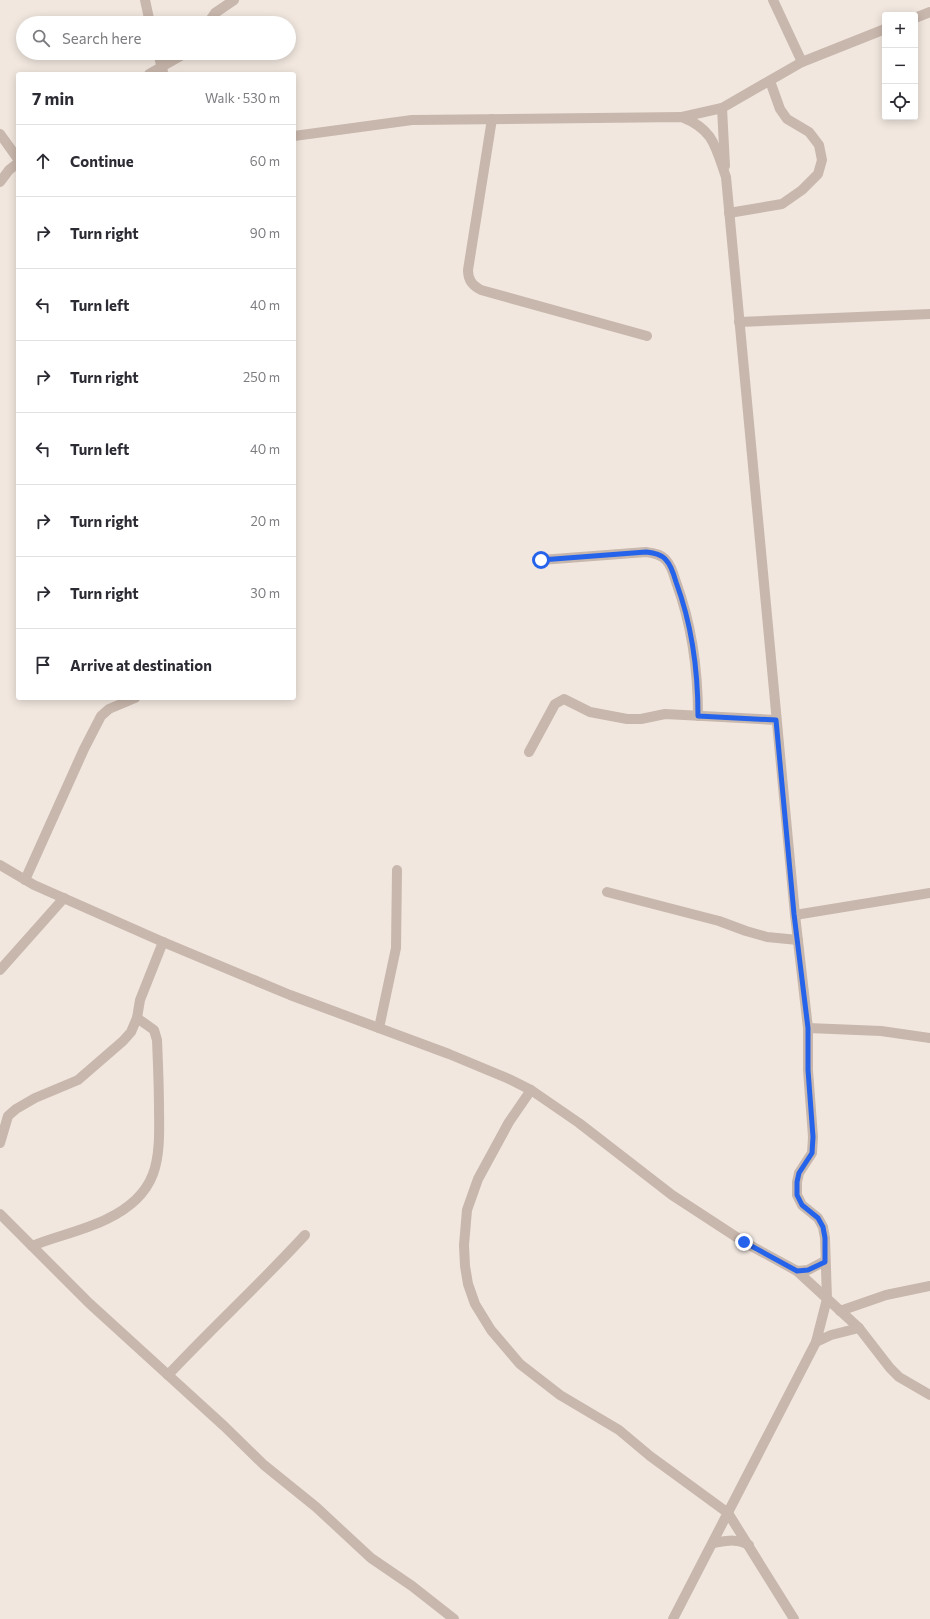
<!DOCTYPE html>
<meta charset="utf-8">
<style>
:root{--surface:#fff;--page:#f2f2f3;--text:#2b2b33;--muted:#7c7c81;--line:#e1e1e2}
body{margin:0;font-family:Commissioner,sans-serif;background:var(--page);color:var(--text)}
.controls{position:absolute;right:12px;top:12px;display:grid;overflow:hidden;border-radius:4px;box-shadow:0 2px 10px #0003}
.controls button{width:36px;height:36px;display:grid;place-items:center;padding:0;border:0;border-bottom:1px solid var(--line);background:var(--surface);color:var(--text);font:20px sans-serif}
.stop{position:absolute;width:12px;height:12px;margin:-9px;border:3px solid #2563eb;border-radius:50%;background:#fff}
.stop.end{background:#2563eb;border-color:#fff;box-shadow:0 1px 4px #0008}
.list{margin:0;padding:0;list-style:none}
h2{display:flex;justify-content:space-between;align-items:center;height:52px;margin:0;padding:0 16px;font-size:17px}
h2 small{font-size:13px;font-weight:400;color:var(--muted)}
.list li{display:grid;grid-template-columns:26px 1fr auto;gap:12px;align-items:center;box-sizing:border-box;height:72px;padding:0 16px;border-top:1px solid var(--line)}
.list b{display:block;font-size:15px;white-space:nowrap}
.list em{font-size:13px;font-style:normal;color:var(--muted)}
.icon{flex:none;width:22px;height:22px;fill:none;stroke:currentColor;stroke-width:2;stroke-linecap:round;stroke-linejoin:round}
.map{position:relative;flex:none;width:930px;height:1619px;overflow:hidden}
.search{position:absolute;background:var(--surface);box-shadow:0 2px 10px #0003;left:16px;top:16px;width:280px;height:44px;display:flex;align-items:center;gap:10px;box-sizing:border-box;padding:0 14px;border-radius:22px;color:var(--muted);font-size:15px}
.panel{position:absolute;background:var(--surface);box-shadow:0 2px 10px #0003;left:16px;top:72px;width:280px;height:628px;border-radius:4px}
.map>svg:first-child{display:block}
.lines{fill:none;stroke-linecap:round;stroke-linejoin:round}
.minor{stroke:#c8b7ac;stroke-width:10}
.route{stroke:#2563eb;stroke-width:5}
</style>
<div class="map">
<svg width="930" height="1619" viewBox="0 0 930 1619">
<rect width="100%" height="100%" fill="#f1e7df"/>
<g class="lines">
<g class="minor">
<polyline points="145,0 150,23"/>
<polyline points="773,0 802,62"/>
<polyline points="915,18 930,12"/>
<polyline points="208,23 215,13 234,0"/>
<polyline points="158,53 163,72"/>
<polyline points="149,74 186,53"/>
<polyline points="722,108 725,166"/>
<polyline points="682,117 722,108 802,62 885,29"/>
<path d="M 492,119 L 468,270 C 468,280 472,285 481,290 L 647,336"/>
<polyline points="0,134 18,159"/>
<path d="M 294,136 L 412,120 L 682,117 C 714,130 715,146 726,177 L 795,915 L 808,1028 L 808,1070 L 813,1137 L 812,1153 L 799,1173 L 797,1182 L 797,1195 L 802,1205 L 818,1218 L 823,1227 L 825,1238 L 827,1299 L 816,1342 L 673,1619"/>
<polyline points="0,182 9,170 18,163"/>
<polyline points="729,213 782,204 802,190 818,174 822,160 819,145 809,132 787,119 780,109 770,81"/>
<polyline points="739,322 930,314"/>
<path d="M 541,560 L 646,552 C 653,553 661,554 666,560 C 671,565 674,575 676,582 C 692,625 698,670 698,716"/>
<polyline points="529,752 555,704 564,699 590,712 627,719 641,719 665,714 776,720"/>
<polyline points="0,865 34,885 163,942 290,995 449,1054 509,1079 531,1090 579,1123 672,1195 744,1242 797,1271 859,1328 890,1368 899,1377 930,1395"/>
<polyline points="25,880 84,749 101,716 109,709 135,698"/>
<polyline points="607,892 719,921 746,931 767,937 798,940"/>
<polyline points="795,915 930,893"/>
<polyline points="0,970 64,898"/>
<polyline points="379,1028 396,948 397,870"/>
<polyline points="808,1028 881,1031 930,1038"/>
<polyline points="531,1090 509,1122 478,1179 467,1210 464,1245 465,1266 468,1284 475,1304 491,1330 520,1364 560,1395 619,1430 650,1456 728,1513 794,1619"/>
<polyline points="0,1143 8,1116 16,1109 35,1098 78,1080 123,1041 131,1032 137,1018 140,1000 163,942"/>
<polyline points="0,1214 89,1303 224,1426 264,1465 316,1507 371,1558 412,1586 454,1619"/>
<path d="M 32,1246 C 56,1236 83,1231 107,1219 C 159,1194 160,1161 159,1110 C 159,1087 158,1063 157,1040 L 154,1030 L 137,1018"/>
<polyline points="797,1271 808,1270 825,1261"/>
<polyline points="840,1311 886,1295 930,1286"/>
<polyline points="816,1342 831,1335 859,1328"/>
<path d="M 168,1375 C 213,1327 261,1283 305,1235"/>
<path d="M 713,1543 C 726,1541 737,1538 749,1545"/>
</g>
</g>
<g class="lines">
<path class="route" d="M 541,560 L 646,552 C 653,553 661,554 666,560 C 671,565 674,575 676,582 C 692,625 698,670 698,716 L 776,720 L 794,914 L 808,1028 L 808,1070 L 813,1137 L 812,1153 L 799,1173 L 797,1182 L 797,1195 L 802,1205 L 818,1218 L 823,1227 L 825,1238 L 825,1262 L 808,1270 L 797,1271 L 744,1242"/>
</g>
</svg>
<div class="controls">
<button>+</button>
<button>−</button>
<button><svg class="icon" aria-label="locate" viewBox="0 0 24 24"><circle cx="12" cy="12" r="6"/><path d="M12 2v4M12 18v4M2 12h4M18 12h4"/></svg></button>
</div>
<div class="stop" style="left:541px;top:560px"></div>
<div class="stop end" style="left:744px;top:1242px"></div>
<div class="search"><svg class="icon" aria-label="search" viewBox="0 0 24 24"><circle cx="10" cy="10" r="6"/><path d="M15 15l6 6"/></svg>Search here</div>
<section class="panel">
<h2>7 min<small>Walk · 530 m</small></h2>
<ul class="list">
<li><svg class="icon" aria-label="ahead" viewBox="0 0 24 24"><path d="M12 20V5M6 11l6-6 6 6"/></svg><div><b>Continue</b></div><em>60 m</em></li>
<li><svg class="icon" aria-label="right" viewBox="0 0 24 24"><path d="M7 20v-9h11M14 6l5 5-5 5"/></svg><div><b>Turn right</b></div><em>90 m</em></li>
<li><svg class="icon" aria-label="left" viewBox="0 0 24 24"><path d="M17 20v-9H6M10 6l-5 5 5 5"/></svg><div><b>Turn left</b></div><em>40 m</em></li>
<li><svg class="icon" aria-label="right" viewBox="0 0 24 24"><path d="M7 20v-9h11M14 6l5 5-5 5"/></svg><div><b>Turn right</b></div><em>250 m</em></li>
<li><svg class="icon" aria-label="left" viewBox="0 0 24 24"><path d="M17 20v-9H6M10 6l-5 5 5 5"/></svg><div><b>Turn left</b></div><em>40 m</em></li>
<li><svg class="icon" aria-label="right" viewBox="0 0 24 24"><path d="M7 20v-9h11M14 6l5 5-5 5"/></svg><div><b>Turn right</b></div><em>20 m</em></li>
<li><svg class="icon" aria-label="right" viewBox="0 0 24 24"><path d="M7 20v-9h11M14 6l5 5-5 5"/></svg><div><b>Turn right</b></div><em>30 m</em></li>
<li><svg class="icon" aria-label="arrive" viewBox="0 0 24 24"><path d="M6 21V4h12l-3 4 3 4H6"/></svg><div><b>Arrive at destination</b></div></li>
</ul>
</section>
</div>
